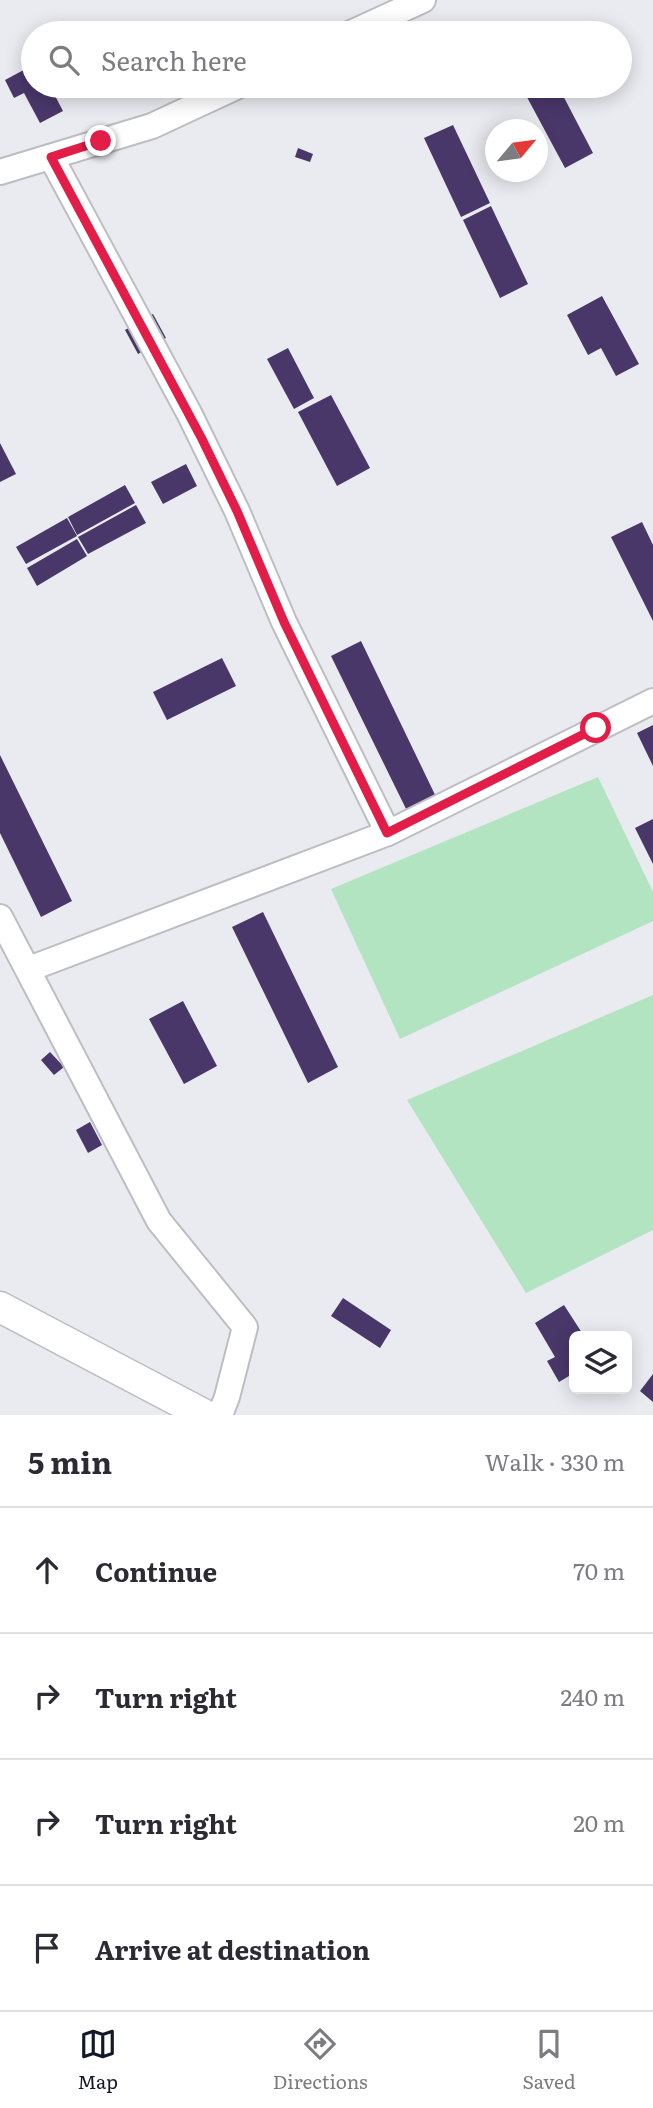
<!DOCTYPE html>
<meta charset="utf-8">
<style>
:root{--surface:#fff;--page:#f2f2f3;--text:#2b2b33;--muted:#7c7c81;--line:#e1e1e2;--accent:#111827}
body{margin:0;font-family:Literata,serif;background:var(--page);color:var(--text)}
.controls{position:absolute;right:21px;bottom:21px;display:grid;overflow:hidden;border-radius:10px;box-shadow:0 4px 18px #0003}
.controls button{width:63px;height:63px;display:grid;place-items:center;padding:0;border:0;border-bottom:2px solid var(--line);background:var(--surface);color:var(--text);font:35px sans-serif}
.compass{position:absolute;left:485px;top:119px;width:63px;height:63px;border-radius:50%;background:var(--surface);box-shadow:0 4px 18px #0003;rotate:61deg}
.stop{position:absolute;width:21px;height:21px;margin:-16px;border:5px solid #e11d48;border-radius:50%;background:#fff}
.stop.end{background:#e11d48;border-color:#fff;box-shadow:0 2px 7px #0008}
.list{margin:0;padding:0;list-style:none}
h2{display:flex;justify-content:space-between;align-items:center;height:91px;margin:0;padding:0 28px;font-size:30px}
h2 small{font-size:23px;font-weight:400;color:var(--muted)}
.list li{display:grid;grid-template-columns:46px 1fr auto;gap:21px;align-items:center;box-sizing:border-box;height:126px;padding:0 28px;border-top:2px solid var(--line)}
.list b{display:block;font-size:26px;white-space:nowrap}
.list em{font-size:23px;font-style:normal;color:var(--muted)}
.icon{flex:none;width:38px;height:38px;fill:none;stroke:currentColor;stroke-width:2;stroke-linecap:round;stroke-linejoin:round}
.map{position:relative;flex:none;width:653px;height:1415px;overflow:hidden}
.search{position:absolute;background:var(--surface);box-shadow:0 4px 18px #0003;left:21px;right:21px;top:21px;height:77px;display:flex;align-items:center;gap:18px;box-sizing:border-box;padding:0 24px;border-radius:38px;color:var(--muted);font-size:26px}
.sheet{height:595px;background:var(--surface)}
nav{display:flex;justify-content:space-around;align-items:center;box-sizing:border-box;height:98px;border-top:2px solid var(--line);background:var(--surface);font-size:19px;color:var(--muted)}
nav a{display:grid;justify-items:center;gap:4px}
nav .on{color:var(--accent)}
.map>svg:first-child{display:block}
.green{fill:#b2e4c1}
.building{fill:#493769}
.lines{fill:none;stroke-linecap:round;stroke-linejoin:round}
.minor-casing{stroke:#bdbec3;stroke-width:28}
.tertiary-casing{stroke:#bdbec3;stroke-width:33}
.minor{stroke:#fff;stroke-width:24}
.tertiary{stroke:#fff;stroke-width:30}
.route{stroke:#e11d48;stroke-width:9}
</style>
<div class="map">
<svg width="653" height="1415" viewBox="0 0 653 1415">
<rect width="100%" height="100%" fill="#eaebf0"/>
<g class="green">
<polygon points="598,777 653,892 653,921 400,1039 331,889"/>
<polygon points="653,995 653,1230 526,1293 407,1100"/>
</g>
<g class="building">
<polygon points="33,65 33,86 50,86 63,111 40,123 24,93 14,98 5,80"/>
<polygon points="521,86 558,86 593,153 565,168"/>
<polygon points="453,125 490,203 461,217 424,138"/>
<polygon points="298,148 313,154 310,162 295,157"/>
<polygon points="491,206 528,284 500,298 463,220"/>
<polygon points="602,296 639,364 616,376 601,348 588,355 567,315"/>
<polygon points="153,314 166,338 138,354 125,330"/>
<polygon points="288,348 314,398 294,409 267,359"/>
<polygon points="331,395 370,468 337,486 298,412"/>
<polygon points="0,443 16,474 0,482"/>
<polygon points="186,464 197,486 163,504 151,482"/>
<polygon points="125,485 135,503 77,535 68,517"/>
<polygon points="136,505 146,523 88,554 78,537"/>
<polygon points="67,518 77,536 26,564 16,547"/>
<polygon points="642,522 653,545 653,621 611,537"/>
<polygon points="77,539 87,556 37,586 27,568"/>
<polygon points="361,641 438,801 409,815 331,656"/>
<polygon points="222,658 236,686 167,720 153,692"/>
<polygon points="653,725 653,766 637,733"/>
<polygon points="0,755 72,901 41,917 0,833"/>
<polygon points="653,819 653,864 635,828"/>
<polygon points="263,912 338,1067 308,1083 232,927"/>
<polygon points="183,1001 217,1066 184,1084 149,1019"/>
<polygon points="50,1052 64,1067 54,1075 41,1060"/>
<polygon points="90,1122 102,1145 88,1153 76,1130"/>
<polygon points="343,1298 391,1330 380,1348 331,1316"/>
<polygon points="564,1305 584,1336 574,1336 574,1373 559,1382 547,1361 555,1357 535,1323"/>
<polygon points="653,1374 653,1402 640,1391"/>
</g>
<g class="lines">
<defs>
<g id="minor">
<polyline points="351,33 423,0"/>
<polyline points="51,157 189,413 237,511 284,622 388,833"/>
<polyline points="0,172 152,126 238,86"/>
<polyline points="0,917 159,1221 245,1327 227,1397 220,1415"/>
<polyline points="29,969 388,833 653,701"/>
</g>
<polyline id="tertiary" points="0,1307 205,1415"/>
</defs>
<use href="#minor" class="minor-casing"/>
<use href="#tertiary" class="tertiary-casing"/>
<use href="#minor" class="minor"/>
<use href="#tertiary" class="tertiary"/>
</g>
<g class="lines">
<polyline class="route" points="101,141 51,157 201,437 237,511 284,622 387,833 596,728"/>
</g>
</svg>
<div class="controls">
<button><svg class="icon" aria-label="layers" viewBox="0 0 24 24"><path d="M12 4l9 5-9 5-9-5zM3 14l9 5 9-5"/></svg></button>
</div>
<svg class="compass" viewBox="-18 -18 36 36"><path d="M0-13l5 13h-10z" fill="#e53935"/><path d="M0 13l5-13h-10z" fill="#7c7c81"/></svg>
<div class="stop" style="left:596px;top:728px"></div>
<div class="stop end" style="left:101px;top:141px"></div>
<div class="search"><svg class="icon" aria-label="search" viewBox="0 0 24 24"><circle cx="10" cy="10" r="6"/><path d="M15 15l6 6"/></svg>Search here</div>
</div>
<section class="sheet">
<h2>5 min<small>Walk · 330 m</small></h2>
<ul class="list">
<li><svg class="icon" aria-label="ahead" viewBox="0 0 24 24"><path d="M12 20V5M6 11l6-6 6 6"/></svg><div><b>Continue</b></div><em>70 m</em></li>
<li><svg class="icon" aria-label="right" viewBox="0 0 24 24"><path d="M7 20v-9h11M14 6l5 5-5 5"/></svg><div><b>Turn right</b></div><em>240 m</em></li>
<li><svg class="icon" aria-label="right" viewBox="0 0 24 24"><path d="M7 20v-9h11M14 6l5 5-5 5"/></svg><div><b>Turn right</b></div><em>20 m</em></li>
<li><svg class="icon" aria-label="arrive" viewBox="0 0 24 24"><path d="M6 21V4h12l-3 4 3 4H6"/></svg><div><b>Arrive at destination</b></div></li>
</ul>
</section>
<nav>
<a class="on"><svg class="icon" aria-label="map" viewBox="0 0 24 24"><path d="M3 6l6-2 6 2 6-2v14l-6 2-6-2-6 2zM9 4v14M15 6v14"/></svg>Map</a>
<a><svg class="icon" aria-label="directions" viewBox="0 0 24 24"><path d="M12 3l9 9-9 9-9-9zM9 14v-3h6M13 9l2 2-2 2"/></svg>Directions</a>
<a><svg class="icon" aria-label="saved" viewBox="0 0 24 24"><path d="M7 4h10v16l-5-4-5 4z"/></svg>Saved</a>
</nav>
